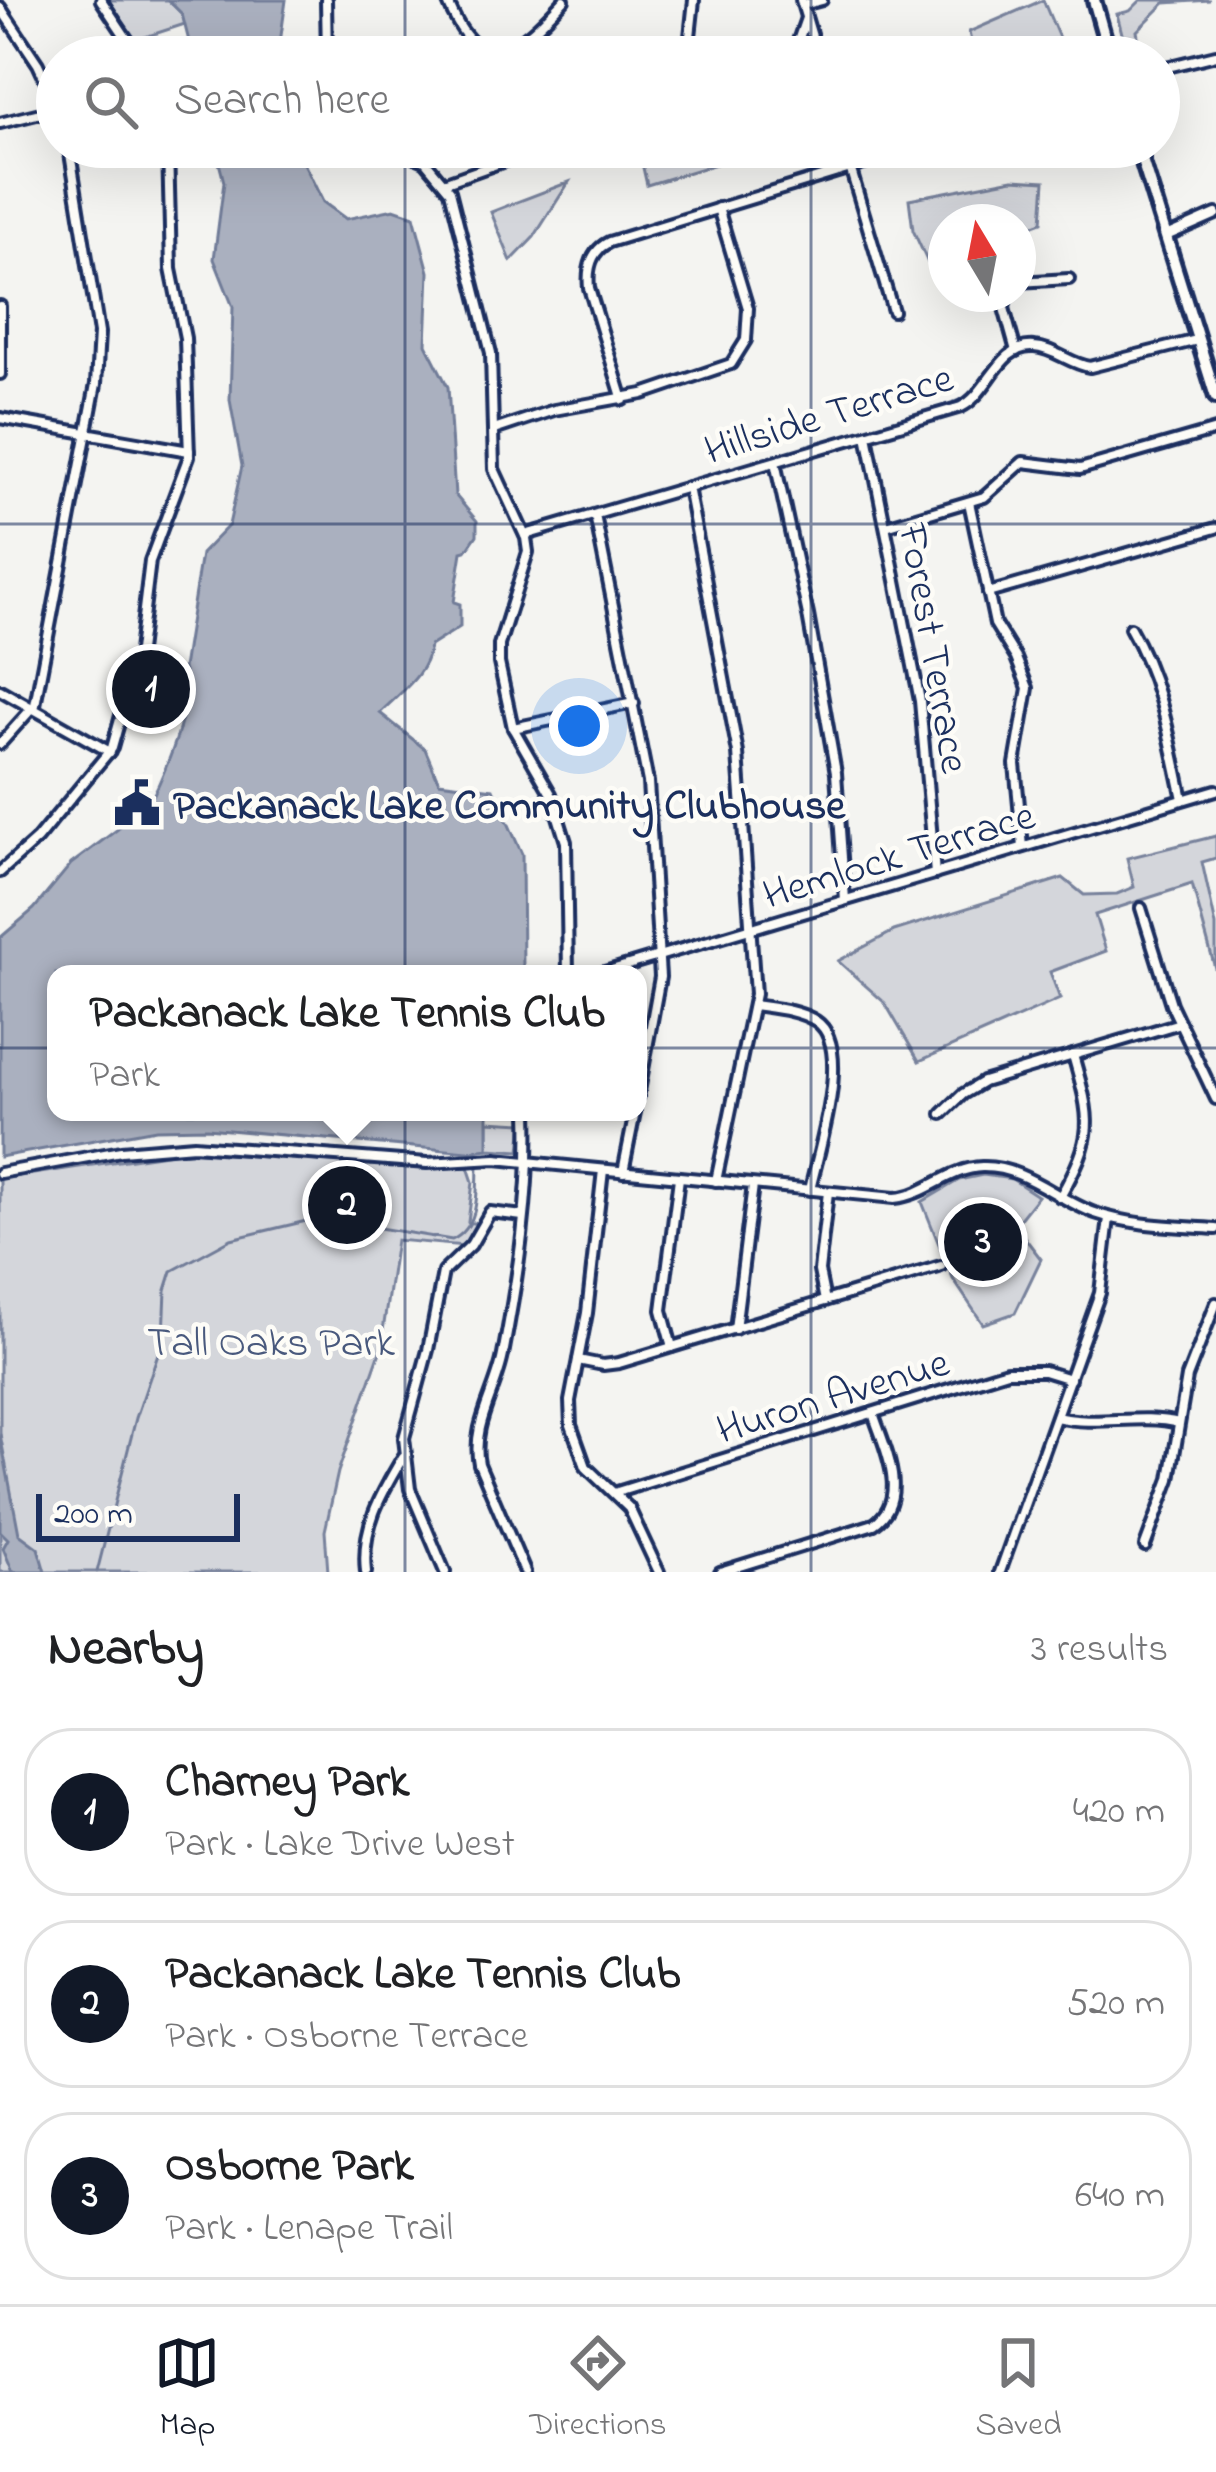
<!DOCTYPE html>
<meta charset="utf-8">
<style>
:root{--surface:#fff;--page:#f2f2f2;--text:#202124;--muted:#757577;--line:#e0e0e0;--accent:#111827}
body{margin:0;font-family:"Indie Flower",sans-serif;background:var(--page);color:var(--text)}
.compass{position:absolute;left:928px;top:204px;width:108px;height:108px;border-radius:50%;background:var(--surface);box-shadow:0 12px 48px #0002;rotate:350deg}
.scale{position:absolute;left:36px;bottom:30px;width:204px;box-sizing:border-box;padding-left:12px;border:6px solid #1b2f5e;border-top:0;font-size:33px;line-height:42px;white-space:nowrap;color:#1b2f5e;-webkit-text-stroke:9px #fdfcf7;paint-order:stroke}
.you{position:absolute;left:579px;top:726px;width:42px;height:42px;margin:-30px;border:9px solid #fff;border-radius:50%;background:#1a73e8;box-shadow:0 0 0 18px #1a73e833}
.badge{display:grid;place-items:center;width:78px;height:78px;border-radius:50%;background:var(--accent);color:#fff;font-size:39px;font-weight:700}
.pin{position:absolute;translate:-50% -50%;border:6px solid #fff;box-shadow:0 3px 12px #0006}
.popup{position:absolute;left:47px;top:965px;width:600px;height:156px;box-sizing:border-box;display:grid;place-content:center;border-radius:24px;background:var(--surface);filter:drop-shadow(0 3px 9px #0005);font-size:39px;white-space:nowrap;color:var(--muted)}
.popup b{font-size:45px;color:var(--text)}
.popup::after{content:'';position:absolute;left:50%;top:100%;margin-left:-24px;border:24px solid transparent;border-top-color:var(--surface)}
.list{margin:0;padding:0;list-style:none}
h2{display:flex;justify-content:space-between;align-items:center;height:156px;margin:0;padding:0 48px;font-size:51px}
h2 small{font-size:39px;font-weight:400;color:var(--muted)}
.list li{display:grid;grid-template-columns:78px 1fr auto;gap:36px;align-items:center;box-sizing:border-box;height:168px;margin:0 24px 24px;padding:0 24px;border:3px solid var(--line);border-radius:48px}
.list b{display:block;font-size:45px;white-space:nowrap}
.list p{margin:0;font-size:39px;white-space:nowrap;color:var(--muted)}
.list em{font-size:39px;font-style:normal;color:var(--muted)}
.icon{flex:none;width:66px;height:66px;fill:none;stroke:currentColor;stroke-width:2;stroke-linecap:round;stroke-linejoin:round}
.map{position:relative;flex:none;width:1216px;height:1572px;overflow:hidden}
.search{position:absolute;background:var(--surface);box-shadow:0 12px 48px #0002;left:36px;right:36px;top:36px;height:132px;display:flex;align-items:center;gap:30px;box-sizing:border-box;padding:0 42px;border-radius:66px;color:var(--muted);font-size:45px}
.sheet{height:732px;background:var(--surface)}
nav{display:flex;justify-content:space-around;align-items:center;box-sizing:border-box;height:168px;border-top:3px solid var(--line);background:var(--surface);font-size:33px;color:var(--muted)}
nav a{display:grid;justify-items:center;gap:6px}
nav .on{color:var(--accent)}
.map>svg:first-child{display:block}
.green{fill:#d4d6db;stroke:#78829c;stroke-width:3}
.water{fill:#aab0bf;stroke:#717c98;stroke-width:3}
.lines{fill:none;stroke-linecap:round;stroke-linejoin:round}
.stream{stroke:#717c98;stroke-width:3}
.minor-casing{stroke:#1b2f5e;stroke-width:16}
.major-casing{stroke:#1b2f5e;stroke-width:20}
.minor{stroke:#fdfcf7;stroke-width:8}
.major{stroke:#fdfcf7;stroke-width:10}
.grid{fill:none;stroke:#1b2f5e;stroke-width:3;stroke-opacity:0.55}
.labels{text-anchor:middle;stroke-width:9;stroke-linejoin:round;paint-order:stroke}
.street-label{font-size:42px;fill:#1b2f5e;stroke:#fdfcf7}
.poi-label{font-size:42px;font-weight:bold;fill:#1b2f5e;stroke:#fdfcf7;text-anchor:start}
.park-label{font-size:42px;fill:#49597d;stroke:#fdfcf7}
</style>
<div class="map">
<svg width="1216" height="1572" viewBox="0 0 1216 1572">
<rect width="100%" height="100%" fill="#f4f4f1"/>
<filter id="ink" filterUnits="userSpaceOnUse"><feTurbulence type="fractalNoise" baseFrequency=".00833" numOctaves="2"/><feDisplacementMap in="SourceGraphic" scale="24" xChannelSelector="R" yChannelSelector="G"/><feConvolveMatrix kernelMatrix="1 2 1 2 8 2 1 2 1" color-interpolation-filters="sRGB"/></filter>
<g filter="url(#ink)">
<g class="green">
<polygon points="108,0 168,0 182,14 185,24 136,40"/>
<polygon points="1043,0 1067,57 974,57 969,32"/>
<polygon points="1141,0 1210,0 1165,3 1137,31 1142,57 1128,57 1117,14 1130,11"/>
<polygon points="642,147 762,147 762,150 647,185 641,159"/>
<polygon points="1013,179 1045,181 1042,222 1018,231 1018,222 946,222 946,257 928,263 913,230 909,199"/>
<polygon points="569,182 534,237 511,261 491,212"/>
<polygon points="143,661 172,667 161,717 131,709"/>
<polygon points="1216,836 1216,858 1202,862 1216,926 1216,972 1192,884 1095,915 1106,951 1050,972 1060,999 919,1061 885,1003 838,961 894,931 1063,878 1084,895 1117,894 1134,887 1127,858"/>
<polygon points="488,1121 523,1123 520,1151 488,1149"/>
<polygon points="185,1151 429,1169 468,1167 473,1182 468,1222 478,1224 465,1246 396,1240 380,1352 338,1472 325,1531 328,1572 0,1572 0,1179"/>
<polygon points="983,1175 1012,1179 1038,1196 1015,1225 1041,1259 1015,1313 983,1324 953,1279 922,1202 959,1180"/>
</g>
<g class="water">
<polygon points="168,0 286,0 278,57 193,57 182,14"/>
<path d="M 215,147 L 296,147 L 323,202 L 346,219 L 394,209 L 414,216 L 429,272 L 426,344 L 448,387 L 455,495 L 477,521 L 477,535 L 466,551 L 462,552 L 454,602 L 460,604 L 460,627 L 430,646 C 426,676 400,692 380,713 L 425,749 L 439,782 L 493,789 L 522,854 L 523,972 L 56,974 L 56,1112 L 488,1112 L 488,1149 L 468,1152 L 207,1128 L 156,1129 L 0,1157 L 0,938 L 34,909 L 71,864 L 118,829 L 125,817 L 139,824 C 159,786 196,711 183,668 L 201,554 L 229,525 L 242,466 L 230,400 L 233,307 L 214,259 L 224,182 Z"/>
<polygon points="0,1434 19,1534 38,1548 45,1572 13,1572 3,1548 8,1539 0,1531"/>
</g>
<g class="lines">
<path class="stream" d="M 97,1572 L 136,1418 L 164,1336 L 166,1290 L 172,1271 L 231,1239 L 319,1218 L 452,1240 C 480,1227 477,1192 478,1164"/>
<defs>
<g id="minor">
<polyline points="101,0 139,57"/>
<polyline points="326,0 327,57"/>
<path d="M 447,0 C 481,86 519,48 564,0"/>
<polyline points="801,0 818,57"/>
<polyline points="803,5 822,0"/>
<polyline points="0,7 38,64 57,105"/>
<polyline points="688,55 694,0"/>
<polyline points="653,57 704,57"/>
<polyline points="784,57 798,41 806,18"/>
<polyline points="1159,69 1216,55"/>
<polyline points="0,123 57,109"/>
<polyline points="391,147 425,161 450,191 491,353 494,469 526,538 528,552 499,645 499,663 513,728 551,794 566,842 568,974"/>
<polyline points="844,147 893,311"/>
<polyline points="446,182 544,147"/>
<polyline points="1166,236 1216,214"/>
<polyline points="1018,282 1069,279"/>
<polyline points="1007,294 1004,308 1016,351"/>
<polyline points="0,306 0,374"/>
<path d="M 623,400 L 589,288 C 587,268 591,251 609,242 L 919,147"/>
<polyline points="0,418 189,451"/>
<polyline points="494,430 554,410 643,394 731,364 746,340 748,308 718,208"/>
<polyline points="867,435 920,701 935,874"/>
<polyline points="775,462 808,615 836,773 845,900"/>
<polyline points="688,487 738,753 755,994 716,1181"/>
<polyline points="969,502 995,624 1016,658 1028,688 1015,764 1023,847"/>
<polyline points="595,515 648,782 660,977 638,1097"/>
<polyline points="886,526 984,497 1023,462 1080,469 1216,430"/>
<path d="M 525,535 L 961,407 C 989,394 999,344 1034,347 C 1054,348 1070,364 1090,367 L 1197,340"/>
<polyline points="988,593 1216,528"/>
<path d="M 1130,628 C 1161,681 1170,740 1183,799"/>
<polyline points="0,690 110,752"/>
<polyline points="513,728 634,703"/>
<polyline points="0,744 35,705 96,384 99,333 69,147"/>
<polyline points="0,872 37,839 112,748 139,651 150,561 189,456 185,338 171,269 168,147"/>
<polyline points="1141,908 1171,1004 1216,1099"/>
<polyline points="598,974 1216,790"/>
<path d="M 753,1005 C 773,1008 799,1010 816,1021 C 854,1046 818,1151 810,1190"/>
<polyline points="942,1114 963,1094 983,1082 1180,1023"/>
<polyline points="603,1170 587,1313 570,1401 571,1425 586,1467 629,1508 659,1572"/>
<polyline points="623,1172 635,1112"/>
<path d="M 0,1173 L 121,1151 L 194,1145 L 427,1163 L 496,1159 L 895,1198 C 927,1195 949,1168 982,1167 C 1024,1166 1057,1200 1095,1213 C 1133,1226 1176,1226 1216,1229"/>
<path d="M 1060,1197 C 1095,1135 1092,1122 1073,1055"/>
<polyline points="825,1301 819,1271 828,1192"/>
<polyline points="735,1329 753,1185"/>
<polyline points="672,1347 662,1310 679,1178"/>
<polyline points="578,1360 603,1365 619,1363 941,1266"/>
<path d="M 1056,1417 C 1100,1427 1137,1413 1179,1423"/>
<polyline points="614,1493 1007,1371 1044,1371 1070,1379"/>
<polyline points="1145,1546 1170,1479 1187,1377 1216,1303"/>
<path d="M 366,1572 C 361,1527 381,1494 403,1457"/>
<polyline points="445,1572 410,1489 404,1438 428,1350 443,1272 471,1245 490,1212 523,1216"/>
<path d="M 525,1572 L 479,1464 C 471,1426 496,1392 503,1355 C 518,1276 531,1192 528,1112"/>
<path d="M 720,1572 L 874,1524 C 911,1498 884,1447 873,1413"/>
<polyline points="1000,1572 1100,1293 1109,1218"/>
</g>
<g id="major">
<polyline points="1094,0 1110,57"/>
<polyline points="1138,147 1216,397"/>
</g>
</defs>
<use href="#minor" class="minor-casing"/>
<use href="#major" class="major-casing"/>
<use href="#minor" class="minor"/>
<use href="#major" class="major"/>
</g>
</g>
<path class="grid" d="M 405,0 L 405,57M 811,0 L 811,57M 405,147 L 405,1572M 811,147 L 811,1572M 0,524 L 1216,524M 0,1048 L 1216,1048"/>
<defs>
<symbol id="civic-bare" viewBox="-9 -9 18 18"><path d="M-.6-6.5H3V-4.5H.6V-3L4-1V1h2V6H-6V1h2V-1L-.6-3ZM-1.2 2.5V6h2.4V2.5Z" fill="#1b2f5e" stroke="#fdfcf7" stroke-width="2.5" paint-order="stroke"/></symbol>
</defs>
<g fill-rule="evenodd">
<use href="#civic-bare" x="104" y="770" width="66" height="66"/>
</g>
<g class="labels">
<g class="street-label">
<text transform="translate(828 412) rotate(-17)" y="15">Hillside Terrace</text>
<text transform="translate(936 648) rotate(80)" y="15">Forest Terrace</text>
<text transform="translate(898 853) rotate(-17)" y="15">Hemlock Terrace</text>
<text transform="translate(832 1394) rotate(-17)" y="15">Huron Avenue</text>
</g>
<g class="poi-label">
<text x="173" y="818">Packanack Lake Community Clubhouse</text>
</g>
<g class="park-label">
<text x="271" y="1355">Tall Oaks Park</text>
</g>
</g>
</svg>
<svg class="compass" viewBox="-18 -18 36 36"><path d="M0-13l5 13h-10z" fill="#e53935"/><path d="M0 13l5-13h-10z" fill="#757577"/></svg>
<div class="scale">200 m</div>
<div class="you"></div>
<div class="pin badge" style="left:151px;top:689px">1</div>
<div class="pin badge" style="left:347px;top:1205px">2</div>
<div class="popup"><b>Packanack Lake Tennis Club</b>Park</div>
<div class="pin badge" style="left:983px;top:1242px">3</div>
<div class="search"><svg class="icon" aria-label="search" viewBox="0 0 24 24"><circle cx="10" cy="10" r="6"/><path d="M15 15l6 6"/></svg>Search here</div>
</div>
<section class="sheet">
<h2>Nearby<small>3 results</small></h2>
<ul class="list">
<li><span class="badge">1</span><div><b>Charney Park</b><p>Park · Lake Drive West</p></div><em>420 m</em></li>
<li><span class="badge">2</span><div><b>Packanack Lake Tennis Club</b><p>Park · Osborne Terrace</p></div><em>520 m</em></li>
<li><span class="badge">3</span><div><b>Osborne Park</b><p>Park · Lenape Trail</p></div><em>640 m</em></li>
</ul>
</section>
<nav>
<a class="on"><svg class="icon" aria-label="map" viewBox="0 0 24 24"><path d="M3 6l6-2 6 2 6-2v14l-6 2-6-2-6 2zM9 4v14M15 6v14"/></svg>Map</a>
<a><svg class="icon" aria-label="directions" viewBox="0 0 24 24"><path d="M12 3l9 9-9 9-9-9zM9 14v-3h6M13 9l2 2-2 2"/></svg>Directions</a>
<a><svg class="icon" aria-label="saved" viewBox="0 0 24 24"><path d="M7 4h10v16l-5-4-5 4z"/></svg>Saved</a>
</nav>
